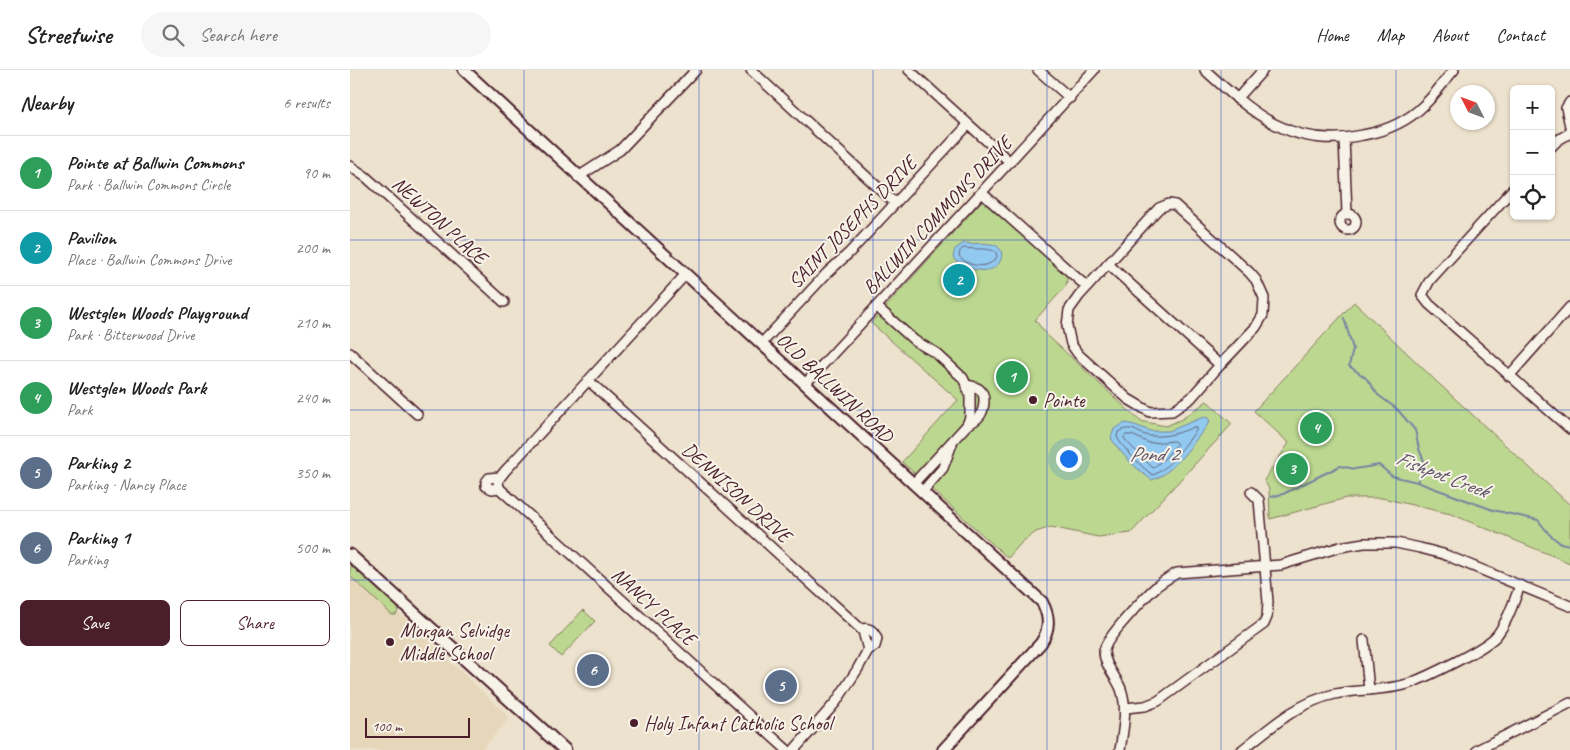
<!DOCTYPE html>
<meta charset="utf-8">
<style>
:root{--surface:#fff;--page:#f6f6f6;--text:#222;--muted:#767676;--line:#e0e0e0;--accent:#4a1f2b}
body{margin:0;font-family:Caveat,sans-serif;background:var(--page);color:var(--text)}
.controls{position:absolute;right:15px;top:15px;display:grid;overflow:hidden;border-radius:8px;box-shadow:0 1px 4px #0004}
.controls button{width:45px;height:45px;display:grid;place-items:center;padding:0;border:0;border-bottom:1px solid var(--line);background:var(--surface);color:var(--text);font:25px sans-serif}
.compass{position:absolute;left:1100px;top:15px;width:45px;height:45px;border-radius:50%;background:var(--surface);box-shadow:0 1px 4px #0004;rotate:312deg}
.scale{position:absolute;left:15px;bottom:12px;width:105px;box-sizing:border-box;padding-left:5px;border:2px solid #4a1f2b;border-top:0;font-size:14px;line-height:18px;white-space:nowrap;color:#4a1f2b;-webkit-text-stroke:4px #f7f3e8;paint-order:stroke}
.you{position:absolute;left:718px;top:388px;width:18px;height:18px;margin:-12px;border:4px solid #fff;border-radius:50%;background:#1a73e8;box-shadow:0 0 0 8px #1a73e833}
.badge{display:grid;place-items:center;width:32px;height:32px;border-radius:50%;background:var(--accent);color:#fff;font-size:16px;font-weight:700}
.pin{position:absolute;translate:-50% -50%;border:2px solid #fff;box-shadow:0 1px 5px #0006}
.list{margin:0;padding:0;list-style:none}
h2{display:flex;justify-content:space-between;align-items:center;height:65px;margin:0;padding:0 20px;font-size:21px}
h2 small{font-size:16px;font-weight:400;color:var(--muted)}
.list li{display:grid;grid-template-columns:32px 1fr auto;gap:15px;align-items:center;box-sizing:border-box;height:75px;padding:0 20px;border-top:1px solid var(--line)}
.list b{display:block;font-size:19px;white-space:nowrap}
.list p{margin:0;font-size:16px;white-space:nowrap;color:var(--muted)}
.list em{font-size:16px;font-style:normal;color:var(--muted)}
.actions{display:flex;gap:10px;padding:15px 20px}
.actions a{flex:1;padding:11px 0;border:1px solid var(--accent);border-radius:8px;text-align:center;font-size:18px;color:var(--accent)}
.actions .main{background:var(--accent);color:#fff}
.icon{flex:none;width:28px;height:28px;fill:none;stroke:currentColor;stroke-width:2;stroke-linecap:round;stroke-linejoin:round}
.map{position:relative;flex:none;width:1220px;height:680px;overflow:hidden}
header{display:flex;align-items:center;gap:30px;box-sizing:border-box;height:70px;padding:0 25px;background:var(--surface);border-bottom:1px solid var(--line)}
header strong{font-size:24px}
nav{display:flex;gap:28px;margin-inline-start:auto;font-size:18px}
.search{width:350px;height:45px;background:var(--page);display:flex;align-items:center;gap:12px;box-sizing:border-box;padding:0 18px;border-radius:28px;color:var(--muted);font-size:19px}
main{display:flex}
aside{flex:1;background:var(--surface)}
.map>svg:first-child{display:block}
.built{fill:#e6d7ba}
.green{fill:#bcd890;stroke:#837c5e}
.water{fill:#91c9f0;stroke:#7585a1}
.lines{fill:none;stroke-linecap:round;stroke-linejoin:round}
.shore{stroke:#66637a;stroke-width:1}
.stream{stroke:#7585a1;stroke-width:2}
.minor-casing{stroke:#4a1f2b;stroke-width:12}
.tertiary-casing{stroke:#4a1f2b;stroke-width:14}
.secondary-casing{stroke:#4a1f2b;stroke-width:15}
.minor{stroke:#f7f3e8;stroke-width:9}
.tertiary{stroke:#f7f3e8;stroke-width:10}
.secondary{stroke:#f7f3e8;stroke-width:11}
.grid{fill:none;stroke:#1d4ed8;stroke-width:1;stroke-opacity:0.55}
.poi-dot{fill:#4a1f2b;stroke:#f7f3e8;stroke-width:2}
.labels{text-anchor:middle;stroke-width:4;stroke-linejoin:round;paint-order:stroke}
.street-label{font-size:20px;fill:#4a1f2b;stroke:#f7f3e8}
.poi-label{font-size:20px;fill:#4a1f2b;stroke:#f7f3e8;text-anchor:start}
.water-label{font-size:21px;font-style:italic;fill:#5f5266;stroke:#f7f3e8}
</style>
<header>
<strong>Streetwise</strong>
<div class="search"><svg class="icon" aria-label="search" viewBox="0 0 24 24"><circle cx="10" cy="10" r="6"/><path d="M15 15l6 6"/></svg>Search here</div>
<nav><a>Home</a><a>Map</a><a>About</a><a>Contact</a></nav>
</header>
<main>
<aside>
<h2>Nearby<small>6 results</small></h2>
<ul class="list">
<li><span class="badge" style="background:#2e9e5b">1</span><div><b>Pointe at Ballwin Commons</b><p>Park · Ballwin Commons Circle</p></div><em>90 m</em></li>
<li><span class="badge" style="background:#0f9aa8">2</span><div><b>Pavilion</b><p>Place · Ballwin Commons Drive</p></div><em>200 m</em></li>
<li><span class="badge" style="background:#2e9e5b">3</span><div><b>Westglen Woods Playground</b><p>Park · Bitterwood Drive</p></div><em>210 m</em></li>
<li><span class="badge" style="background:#2e9e5b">4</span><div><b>Westglen Woods Park</b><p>Park</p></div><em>240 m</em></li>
<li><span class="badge" style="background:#5c6f8a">5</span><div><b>Parking 2</b><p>Parking · Nancy Place</p></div><em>350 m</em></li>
<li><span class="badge" style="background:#5c6f8a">6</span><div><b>Parking 1</b><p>Parking</p></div><em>500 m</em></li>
</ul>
<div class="actions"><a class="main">Save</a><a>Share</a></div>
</aside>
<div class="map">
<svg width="1220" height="680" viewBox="0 0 1220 680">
<rect width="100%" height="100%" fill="#ede2cd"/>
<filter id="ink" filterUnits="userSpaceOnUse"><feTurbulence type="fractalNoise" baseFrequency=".02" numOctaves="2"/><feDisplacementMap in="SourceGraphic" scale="10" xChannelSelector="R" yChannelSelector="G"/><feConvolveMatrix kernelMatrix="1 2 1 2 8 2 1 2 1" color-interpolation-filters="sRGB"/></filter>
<g filter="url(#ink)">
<polygon class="built" points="0,497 160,648 131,680 0,680"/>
<g class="green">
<polygon points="632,131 718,204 716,216 685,250 698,266 790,351 816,356 832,349 857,331 882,354 781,463 748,467 701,457 686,462 672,472 658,488 552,392 608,330 521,253"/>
<polygon points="1004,232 1087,312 1220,435 1220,493 1101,444 1032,428 996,428 920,449 919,419 914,410 939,373 904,341"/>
<polygon points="0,491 48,536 48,541 46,545 42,545 0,506"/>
<polygon points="233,540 245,551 211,587 200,576"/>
</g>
<g class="water">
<path d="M 614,173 C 624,175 633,172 641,174 C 659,177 652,198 638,200 C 633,201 627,200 622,199 C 614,197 608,195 603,187 L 605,179 Z"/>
<path d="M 857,347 L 860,351 L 857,356 C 842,374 824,403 802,410 C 787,400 770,383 761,368 L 764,359 L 775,353 L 785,355 L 800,361 L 819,361 L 851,348 Z"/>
</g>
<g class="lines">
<g class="shore">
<path d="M 614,178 C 624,180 637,177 646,182 L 647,187 C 639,200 617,197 609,186 L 610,181 Z"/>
<path d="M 844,357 L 846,358 L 846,361 C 836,373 819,399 803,405 C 794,400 772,377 767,367 L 768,362 C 784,353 788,366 802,366 C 817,367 830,363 844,357 Z"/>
<polygon points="776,365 782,365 799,373 824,371 827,374 815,388 803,398 777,372 774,368"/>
</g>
<g class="stream">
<polyline points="994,248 1003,279 999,296 1016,308 1028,325 1047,339 1065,360 1069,379 1076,396 1067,412"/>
<polyline points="920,427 933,424 990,396 1005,399 1029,395 1042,406 1067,412 1143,440 1188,450 1199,464 1210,473 1220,475"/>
</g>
<defs>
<g id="minor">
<polyline points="401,0 545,133"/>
<polyline points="559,0 660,92"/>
<polyline points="688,0 720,28"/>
<path d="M 855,0 C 903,44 943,80 1013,65 C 1035,61 1058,51 1074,35 C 1085,25 1094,11 1104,0"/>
<polyline points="887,29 913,0"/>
<polyline points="1220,32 1216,38 1220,56"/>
<polyline points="994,68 997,144"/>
<polyline points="1201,77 1208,70 1220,63"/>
<polyline points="0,96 16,107 154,232"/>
<polyline points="228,107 270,80 346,0"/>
<polyline points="1164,118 1080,210 1072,225 1079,234 1220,359"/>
<polyline points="632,123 737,217"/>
<polygon points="819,134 825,135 899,202 906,210 914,228 913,245 906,257 870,295 841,328 822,341 800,342 778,329 728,284 721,274 717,256 719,240 729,226 809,138"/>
<circle cx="998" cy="152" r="8"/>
<polyline points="758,194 870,295"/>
<polyline points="336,204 155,401 148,410 149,418 437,680"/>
<polyline points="527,237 565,271 586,283 613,308 620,324 620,347 617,355 564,413"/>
<polyline points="412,273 477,203 499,183 618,55"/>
<polyline points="0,283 67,344"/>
<polyline points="1159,306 1220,237"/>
<polyline points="239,311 513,561 518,580 507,600 486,632 444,680"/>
<polyline points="455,314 744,0"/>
<path d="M 617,315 C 621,316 626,317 629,319 C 633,322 634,326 634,330 C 634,344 629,349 617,355"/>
<polyline points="149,418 142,419 136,416 136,412 139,408 150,407"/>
<polyline points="573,421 593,398 602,374"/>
<path d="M 511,559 C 519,557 524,561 527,569 L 525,576 L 518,580"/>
<polyline points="1014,570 1019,620"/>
<polyline points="775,638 795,636 808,631 914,554 917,547 918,532 909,430 901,422"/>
<path d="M 770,680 C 773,660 778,639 771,619 C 766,606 754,595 754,581 C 755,568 797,525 807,516 C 813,511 820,507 827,503 L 931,495 L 990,477 L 1014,473 L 1046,473 L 1070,478 L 1093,484 L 1220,536"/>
<path d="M 892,680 C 920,658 948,632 985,624 C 1009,619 1034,621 1058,614 C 1076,607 1136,579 1147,565 C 1158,551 1163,533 1170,516"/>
<polyline points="1127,680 1220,633"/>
</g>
<path id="tertiary" d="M 114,0 L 692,532 C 700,547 700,559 691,573 L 593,680"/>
<polyline id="secondary" points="0,485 215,680"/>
</defs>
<use href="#minor" class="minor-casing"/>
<use href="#tertiary" class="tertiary-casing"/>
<use href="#secondary" class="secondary-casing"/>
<use href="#minor" class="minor"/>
<use href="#tertiary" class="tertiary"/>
<use href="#secondary" class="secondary"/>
</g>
</g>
<path class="grid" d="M 174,0 L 174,680M 349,0 L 349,680M 523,0 L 523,680M 697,0 L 697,680M 871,0 L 871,680M 1046,0 L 1046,680M 0,170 L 1220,170M 0,340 L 1220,340M 0,510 L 1220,510"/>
<g class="poi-dot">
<circle cx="683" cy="330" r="5"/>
<circle cx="40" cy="572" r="5"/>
<circle cx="284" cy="653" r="5"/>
</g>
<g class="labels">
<g class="street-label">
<text transform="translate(587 145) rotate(-47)" y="7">BALLWIN COMMONS DRIVE</text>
<text transform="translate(90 150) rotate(42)" y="7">NEWTON PLACE</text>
<text transform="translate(502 152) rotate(-46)" y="7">SAINT JOSEPHS DRIVE</text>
<text transform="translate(485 317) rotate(43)" y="7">OLD BALLWIN ROAD</text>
<text transform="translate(387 422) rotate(42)" y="7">DENNISON DRIVE</text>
<text transform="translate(304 536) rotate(42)" y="7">NANCY PLACE</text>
</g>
<g class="poi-label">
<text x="693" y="337">Pointe</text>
<text x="50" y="567">Morgan Selvidge<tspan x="50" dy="23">Middle School</tspan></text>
<text x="294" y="660">Holy Infant Catholic School</text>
</g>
<g class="water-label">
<text x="804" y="391">Pond 2</text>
<text transform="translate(1092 404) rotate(21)" y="7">Fishpot Creek</text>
</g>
</g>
</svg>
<div class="controls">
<button>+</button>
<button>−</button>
<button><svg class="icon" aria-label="locate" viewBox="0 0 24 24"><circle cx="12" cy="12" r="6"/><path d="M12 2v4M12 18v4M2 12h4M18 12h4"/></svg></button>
</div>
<svg class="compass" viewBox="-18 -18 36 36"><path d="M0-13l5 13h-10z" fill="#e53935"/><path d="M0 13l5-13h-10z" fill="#767676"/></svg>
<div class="scale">100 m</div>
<div class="you"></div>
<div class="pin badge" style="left:662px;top:307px;background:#2e9e5b">1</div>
<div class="pin badge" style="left:609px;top:210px;background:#0f9aa8">2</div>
<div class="pin badge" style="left:942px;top:399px;background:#2e9e5b">3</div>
<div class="pin badge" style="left:966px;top:358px;background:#2e9e5b">4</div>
<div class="pin badge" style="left:431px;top:616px;background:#5c6f8a">5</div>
<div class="pin badge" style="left:243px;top:600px;background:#5c6f8a">6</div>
</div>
</main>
